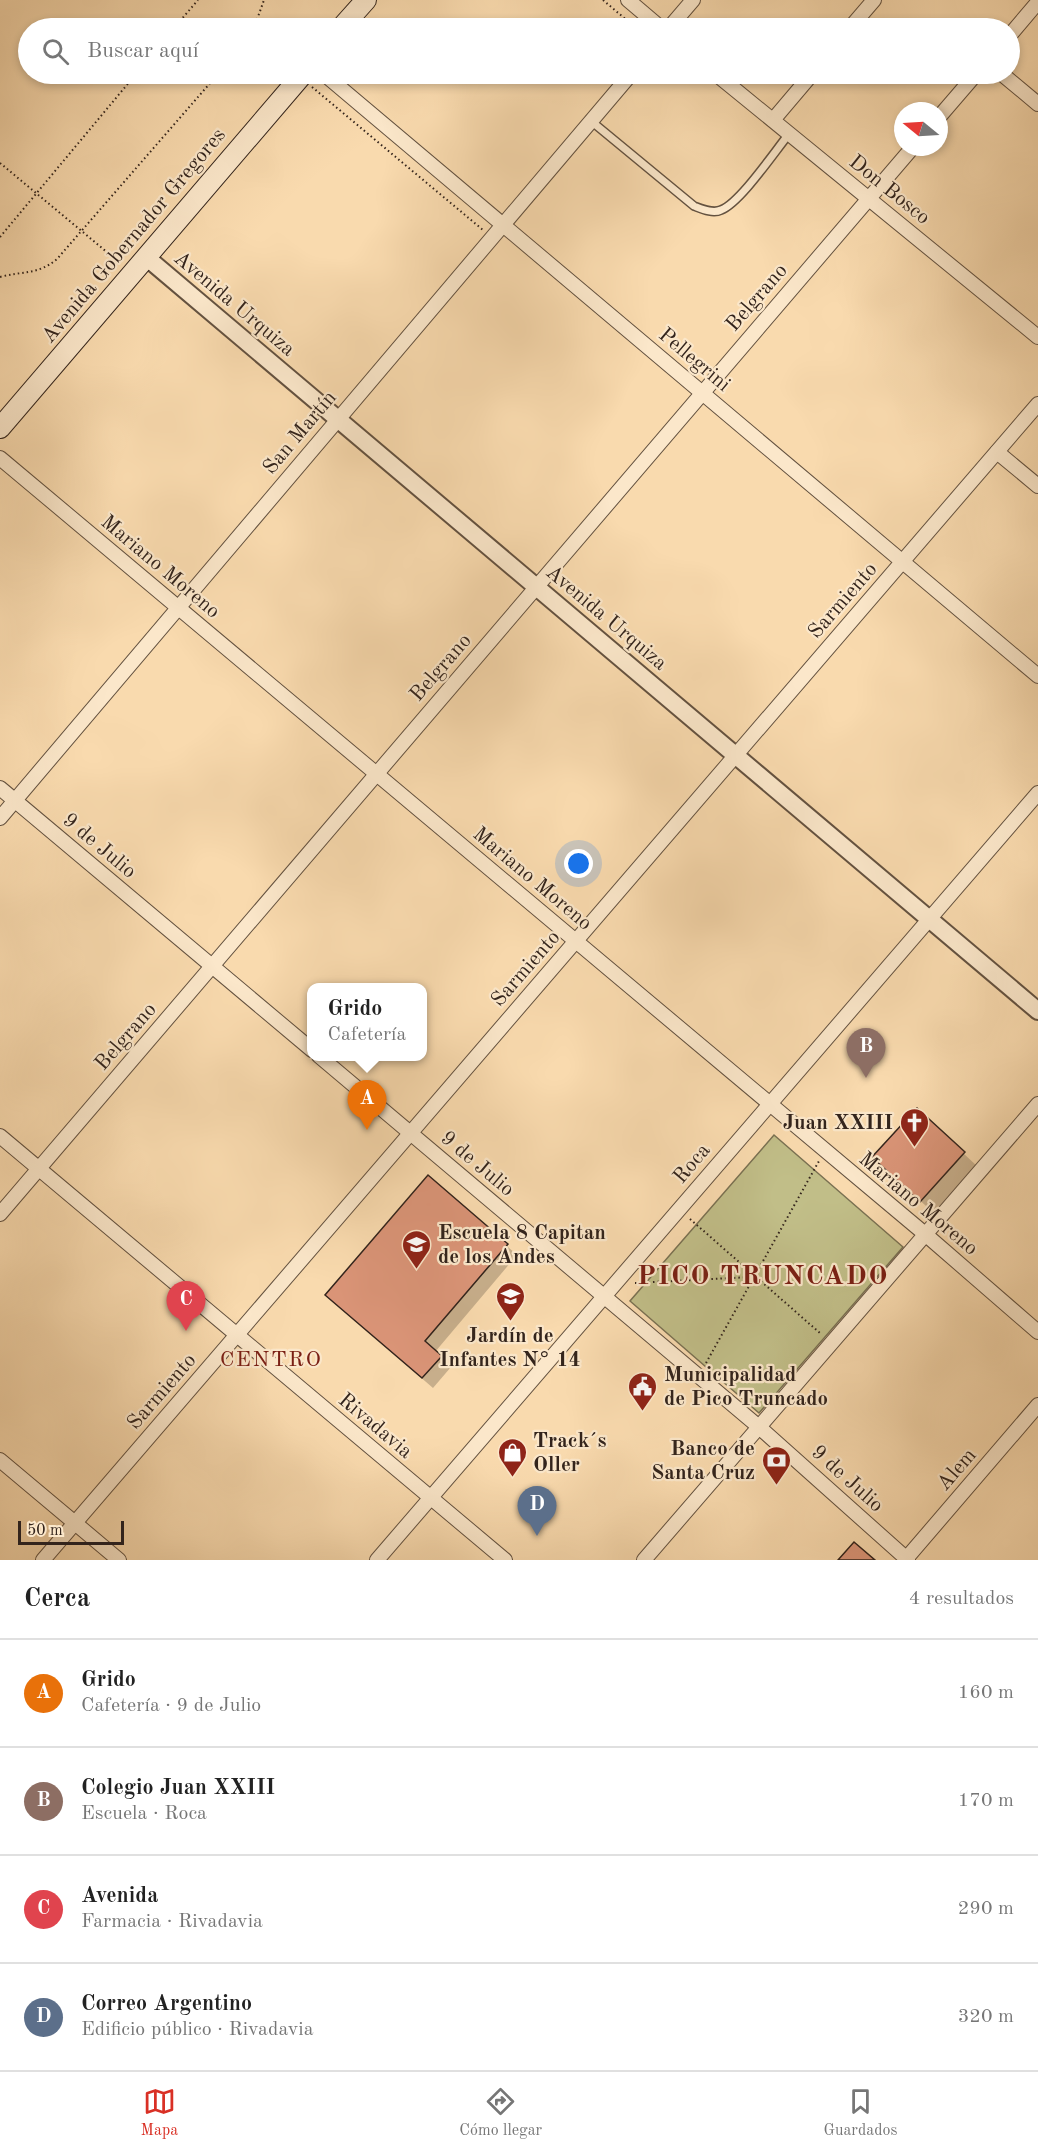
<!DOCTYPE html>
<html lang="es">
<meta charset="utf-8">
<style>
:root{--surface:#fff;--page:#f2f2f2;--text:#222;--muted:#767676;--line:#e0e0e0;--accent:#d93025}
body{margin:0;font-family:"Old Standard TT",serif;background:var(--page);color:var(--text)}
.compass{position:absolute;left:894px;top:102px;width:54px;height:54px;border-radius:50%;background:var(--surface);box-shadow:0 3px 9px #0003;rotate:288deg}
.scale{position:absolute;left:18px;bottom:15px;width:106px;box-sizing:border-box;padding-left:6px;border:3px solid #33241c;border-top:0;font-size:16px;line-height:21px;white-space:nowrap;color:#33241c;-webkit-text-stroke:4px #fbe7ca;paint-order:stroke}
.you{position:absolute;left:579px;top:864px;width:21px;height:21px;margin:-15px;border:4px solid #fff;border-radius:50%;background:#1a73e8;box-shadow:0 0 0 9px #1a73e833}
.badge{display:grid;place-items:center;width:39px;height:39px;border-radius:50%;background:var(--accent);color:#fff;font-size:20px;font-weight:700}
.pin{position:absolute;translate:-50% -50px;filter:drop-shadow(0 2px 3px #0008)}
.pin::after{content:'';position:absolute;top:32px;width:21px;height:18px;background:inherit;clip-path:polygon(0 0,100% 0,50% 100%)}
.popup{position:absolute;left:307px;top:983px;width:120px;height:78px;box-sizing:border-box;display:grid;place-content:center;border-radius:12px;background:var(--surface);filter:drop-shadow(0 2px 4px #0005);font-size:20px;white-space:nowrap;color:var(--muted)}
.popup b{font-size:22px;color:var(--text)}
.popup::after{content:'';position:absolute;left:50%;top:100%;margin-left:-12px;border:12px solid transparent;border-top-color:var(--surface)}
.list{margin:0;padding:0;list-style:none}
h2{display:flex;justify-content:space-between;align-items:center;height:78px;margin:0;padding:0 24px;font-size:26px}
h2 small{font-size:20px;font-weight:400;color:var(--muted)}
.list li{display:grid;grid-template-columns:39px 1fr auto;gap:18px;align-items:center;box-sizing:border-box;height:108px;padding:0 24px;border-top:2px solid var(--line)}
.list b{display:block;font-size:22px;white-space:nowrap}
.list p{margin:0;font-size:20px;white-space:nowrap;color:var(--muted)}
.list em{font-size:20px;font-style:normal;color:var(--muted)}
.icon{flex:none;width:33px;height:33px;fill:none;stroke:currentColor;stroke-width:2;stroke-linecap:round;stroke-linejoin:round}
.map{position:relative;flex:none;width:1038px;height:1560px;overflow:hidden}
.search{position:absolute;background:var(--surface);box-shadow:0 3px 9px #0003;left:18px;right:18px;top:18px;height:66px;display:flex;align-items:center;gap:15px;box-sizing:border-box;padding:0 21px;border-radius:33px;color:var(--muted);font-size:22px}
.sheet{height:510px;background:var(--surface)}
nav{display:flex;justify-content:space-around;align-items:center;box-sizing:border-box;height:84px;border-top:2px solid var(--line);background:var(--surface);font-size:16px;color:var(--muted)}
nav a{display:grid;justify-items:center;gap:3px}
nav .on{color:var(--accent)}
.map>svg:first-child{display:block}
.green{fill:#c1be88;stroke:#7a7152;stroke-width:1.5}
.shadow{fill:#0003}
.building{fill:#da9477;stroke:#33241c;stroke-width:1.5}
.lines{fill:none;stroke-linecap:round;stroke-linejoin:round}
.service-casing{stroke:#645240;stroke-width:10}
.minor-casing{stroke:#645240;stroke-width:16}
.tertiary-casing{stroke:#645240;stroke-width:20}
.secondary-casing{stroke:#33241c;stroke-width:22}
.path{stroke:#33241c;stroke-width:2;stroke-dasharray:1.5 3;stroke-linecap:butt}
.service{stroke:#fbe7ca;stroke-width:7}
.minor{stroke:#fbe7ca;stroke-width:14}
.tertiary{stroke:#fbe7ca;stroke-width:16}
.secondary{stroke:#fbe7ca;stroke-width:20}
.labels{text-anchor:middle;stroke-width:4.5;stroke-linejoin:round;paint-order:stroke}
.street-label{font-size:21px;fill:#33241c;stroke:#fbe7ca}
.poi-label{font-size:21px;font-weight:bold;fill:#33241c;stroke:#fbe7ca;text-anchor:start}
.neighbourhood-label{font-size:22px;letter-spacing:1.5px;fill:#7a1f14;stroke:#fbe7ca}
.district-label{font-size:27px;font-weight:bold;letter-spacing:1.5px;fill:#7a1f14;stroke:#fbe7ca}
</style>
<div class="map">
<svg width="1038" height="1560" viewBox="0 0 1038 1560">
<rect width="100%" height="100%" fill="#f9daae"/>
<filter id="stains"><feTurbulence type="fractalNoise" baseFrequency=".00333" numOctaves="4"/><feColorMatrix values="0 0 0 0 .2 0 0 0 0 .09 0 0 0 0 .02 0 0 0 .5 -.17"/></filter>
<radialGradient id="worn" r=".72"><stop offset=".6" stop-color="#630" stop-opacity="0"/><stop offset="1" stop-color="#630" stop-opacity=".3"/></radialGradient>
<polygon class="green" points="774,1135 903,1247 759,1413 630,1301"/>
<g class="shadow">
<polygon points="917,1110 978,1167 935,1214 887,1171"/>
<polygon points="428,1177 517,1255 435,1352 451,1367 433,1388 337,1305"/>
</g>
<g class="building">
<polygon points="917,1108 965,1152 920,1202 872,1157"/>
<polygon points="428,1175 508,1244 425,1341 442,1356 422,1378 325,1295"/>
<polygon points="854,1542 875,1560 838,1560"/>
</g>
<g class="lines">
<defs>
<path id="service" d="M 591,121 L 694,206 C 702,209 713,214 721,210 C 740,203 775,151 789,134"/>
<g id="minor">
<polyline points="628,0 661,28"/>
<polyline points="669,28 693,0"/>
<polyline points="850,28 874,0"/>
<polyline points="1010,35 1038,2"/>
<polyline points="324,74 1038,676"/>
<polyline points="716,74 1038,337"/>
<polyline points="1002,74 1038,104"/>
<polyline points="939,117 976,74"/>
<polyline points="773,120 812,74"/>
<polyline points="997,452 1038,486"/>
<polyline points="0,458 925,1234 1038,1332"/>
<polyline points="0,788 312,1050"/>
<polyline points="0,818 631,74"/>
<polyline points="319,1056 759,1427 908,1560"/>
<polyline points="0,1136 505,1560"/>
<polyline points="0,1214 913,147"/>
<polyline points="0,1460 119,1560"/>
<polyline points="43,1560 1038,404"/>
<polyline points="377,1560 1038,793"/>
<polyline points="644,1560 1038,1104"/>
<polyline points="905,1560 1038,1405"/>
</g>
<polyline id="tertiary" points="146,257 1038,1011"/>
<g id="secondary">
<polyline points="341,28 366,0"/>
<polyline points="0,428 303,74"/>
</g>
</defs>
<use href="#service" class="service-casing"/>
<use href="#minor" class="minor-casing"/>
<use href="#tertiary" class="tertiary-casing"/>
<use href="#secondary" class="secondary-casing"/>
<g class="path">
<polyline points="603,0 636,28"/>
<polyline points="174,28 198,0"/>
<polyline points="254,28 264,0"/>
<polyline points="312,87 483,230"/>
<polyline points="0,163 120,263"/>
<polyline points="0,237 136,74"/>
<path d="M 0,277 C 22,271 38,275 57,259 L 218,74"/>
<polyline points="690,1219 821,1334"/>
<polyline points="635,1283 752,1277"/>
<polyline points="706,1363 819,1161"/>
</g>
<use href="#service" class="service"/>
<use href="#minor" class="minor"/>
<use href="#tertiary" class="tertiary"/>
<use href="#secondary" class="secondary"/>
</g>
<defs>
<symbol id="church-pin" viewBox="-11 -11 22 30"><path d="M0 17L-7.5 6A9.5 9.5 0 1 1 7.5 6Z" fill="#8f2418" stroke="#fbe7ca"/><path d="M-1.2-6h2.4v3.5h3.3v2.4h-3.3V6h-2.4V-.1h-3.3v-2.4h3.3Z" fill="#fff"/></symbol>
<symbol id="school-pin" viewBox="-11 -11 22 30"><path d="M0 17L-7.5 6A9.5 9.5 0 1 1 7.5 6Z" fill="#8f2418" stroke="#fbe7ca"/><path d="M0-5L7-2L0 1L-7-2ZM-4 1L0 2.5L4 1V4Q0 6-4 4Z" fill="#fff"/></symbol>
<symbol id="civic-pin" viewBox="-11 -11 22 30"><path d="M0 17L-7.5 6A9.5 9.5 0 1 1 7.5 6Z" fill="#8f2418" stroke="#fbe7ca"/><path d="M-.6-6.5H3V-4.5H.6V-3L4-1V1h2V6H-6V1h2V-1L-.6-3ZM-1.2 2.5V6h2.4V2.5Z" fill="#fff"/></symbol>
<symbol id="shop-pin" viewBox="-11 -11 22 30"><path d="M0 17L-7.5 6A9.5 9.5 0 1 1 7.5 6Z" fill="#8f2418" stroke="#fbe7ca"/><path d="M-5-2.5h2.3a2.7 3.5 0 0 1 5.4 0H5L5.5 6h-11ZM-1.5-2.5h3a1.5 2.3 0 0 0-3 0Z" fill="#fff"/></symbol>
<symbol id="bank-pin" viewBox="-11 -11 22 30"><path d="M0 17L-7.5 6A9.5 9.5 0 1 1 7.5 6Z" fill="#8f2418" stroke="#fbe7ca"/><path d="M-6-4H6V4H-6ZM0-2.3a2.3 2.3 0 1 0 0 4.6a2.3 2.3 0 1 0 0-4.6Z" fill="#fff"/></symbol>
</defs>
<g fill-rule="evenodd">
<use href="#church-pin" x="898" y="1106" width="33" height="45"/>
<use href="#school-pin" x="400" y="1228" width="33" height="45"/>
<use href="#school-pin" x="494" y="1280" width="33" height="45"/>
<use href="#civic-pin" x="626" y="1370" width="33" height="45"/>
<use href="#shop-pin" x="496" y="1436" width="33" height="45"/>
<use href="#bank-pin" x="760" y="1444" width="33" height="45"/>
</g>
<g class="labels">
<g class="street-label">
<text transform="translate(890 189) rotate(39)" y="7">Don Bosco</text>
<text transform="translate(133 235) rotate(-50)" y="7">Avenida Gobernador Gregores</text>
<text transform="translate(756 297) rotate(-49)" y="7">Belgrano</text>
<text transform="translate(235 303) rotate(40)" y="7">Avenida Urquiza</text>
<text transform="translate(695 359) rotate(40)" y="7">Pellegrini</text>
<text transform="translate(299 432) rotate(-50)" y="7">San Martín</text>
<text transform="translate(161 566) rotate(40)" y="7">Mariano Moreno</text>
<text transform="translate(842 600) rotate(-49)" y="7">Sarmiento</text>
<text transform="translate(607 617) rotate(40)" y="7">Avenida Urquiza</text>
<text transform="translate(440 667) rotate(-49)" y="7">Belgrano</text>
<text transform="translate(100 845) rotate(40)" y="7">9 de Julio</text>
<text transform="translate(533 878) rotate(40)" y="7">Mariano Moreno</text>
<text transform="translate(525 968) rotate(-49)" y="7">Sarmiento</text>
<text transform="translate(125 1036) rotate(-49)" y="7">Belgrano</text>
<text transform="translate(478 1163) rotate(40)" y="7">9 de Julio</text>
<text transform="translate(691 1163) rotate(-50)" y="7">Roca</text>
<text transform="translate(919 1203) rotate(40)" y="7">Mariano Moreno</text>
<text transform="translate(161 1391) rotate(-49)" y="7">Sarmiento</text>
<text transform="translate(376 1425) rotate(40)" y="7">Rivadavia</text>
<text transform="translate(956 1469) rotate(-49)" y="7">Alem</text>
<text transform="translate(848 1478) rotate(42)" y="7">9 de Julio</text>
</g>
<g class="poi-label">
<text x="893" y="1129" text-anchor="end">Juan XXIII</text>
<text x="438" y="1239">Escuela 8 Capitan<tspan x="438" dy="24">de los Andes</tspan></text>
<text x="510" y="1342" text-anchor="middle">Jardín de<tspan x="510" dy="24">Infantes N° 14</tspan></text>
<text x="664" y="1381">Municipalidad<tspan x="664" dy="24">de Pico Truncado</tspan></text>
<text x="533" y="1447">Track´s<tspan x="533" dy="24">Oller</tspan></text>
<text x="755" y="1455" text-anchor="end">Banco de<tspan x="755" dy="24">Santa Cruz</tspan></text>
</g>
<g class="neighbourhood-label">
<text x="271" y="1366">CENTRO</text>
</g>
<g class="district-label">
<text x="763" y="1284">PICO TRUNCADO</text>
</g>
</g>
<rect width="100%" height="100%" filter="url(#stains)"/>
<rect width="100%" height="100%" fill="url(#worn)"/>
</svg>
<svg class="compass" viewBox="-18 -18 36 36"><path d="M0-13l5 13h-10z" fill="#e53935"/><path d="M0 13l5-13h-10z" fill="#767676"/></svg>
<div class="scale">50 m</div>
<div class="you"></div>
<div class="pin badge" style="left:367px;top:1130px;background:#e8710a">A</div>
<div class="popup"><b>Grido</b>Cafetería</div>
<div class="pin badge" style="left:866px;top:1078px;background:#8d6e63">B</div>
<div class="pin badge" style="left:186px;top:1331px;background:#e0444e">C</div>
<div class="pin badge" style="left:537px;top:1536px;background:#5c6f8a">D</div>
<div class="search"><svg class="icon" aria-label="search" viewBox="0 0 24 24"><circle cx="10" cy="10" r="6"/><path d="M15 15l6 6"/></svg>Buscar aquí</div>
</div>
<section class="sheet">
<h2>Cerca<small>4 resultados</small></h2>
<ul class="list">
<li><span class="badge" style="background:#e8710a">A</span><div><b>Grido</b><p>Cafetería · 9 de Julio</p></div><em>160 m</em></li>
<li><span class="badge" style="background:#8d6e63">B</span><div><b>Colegio Juan XXIII</b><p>Escuela · Roca</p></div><em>170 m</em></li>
<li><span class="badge" style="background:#e0444e">C</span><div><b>Avenida</b><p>Farmacia · Rivadavia</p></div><em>290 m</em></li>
<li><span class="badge" style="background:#5c6f8a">D</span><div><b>Correo Argentino</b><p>Edificio público · Rivadavia</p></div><em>320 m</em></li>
</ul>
</section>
<nav>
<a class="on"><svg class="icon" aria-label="map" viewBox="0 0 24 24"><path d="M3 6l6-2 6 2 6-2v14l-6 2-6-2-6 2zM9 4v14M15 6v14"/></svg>Mapa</a>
<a><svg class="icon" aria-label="directions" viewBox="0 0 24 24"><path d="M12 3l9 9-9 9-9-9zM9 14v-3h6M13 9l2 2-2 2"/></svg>Cómo llegar</a>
<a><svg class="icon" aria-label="saved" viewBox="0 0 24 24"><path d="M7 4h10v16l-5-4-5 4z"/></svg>Guardados</a>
</nav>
